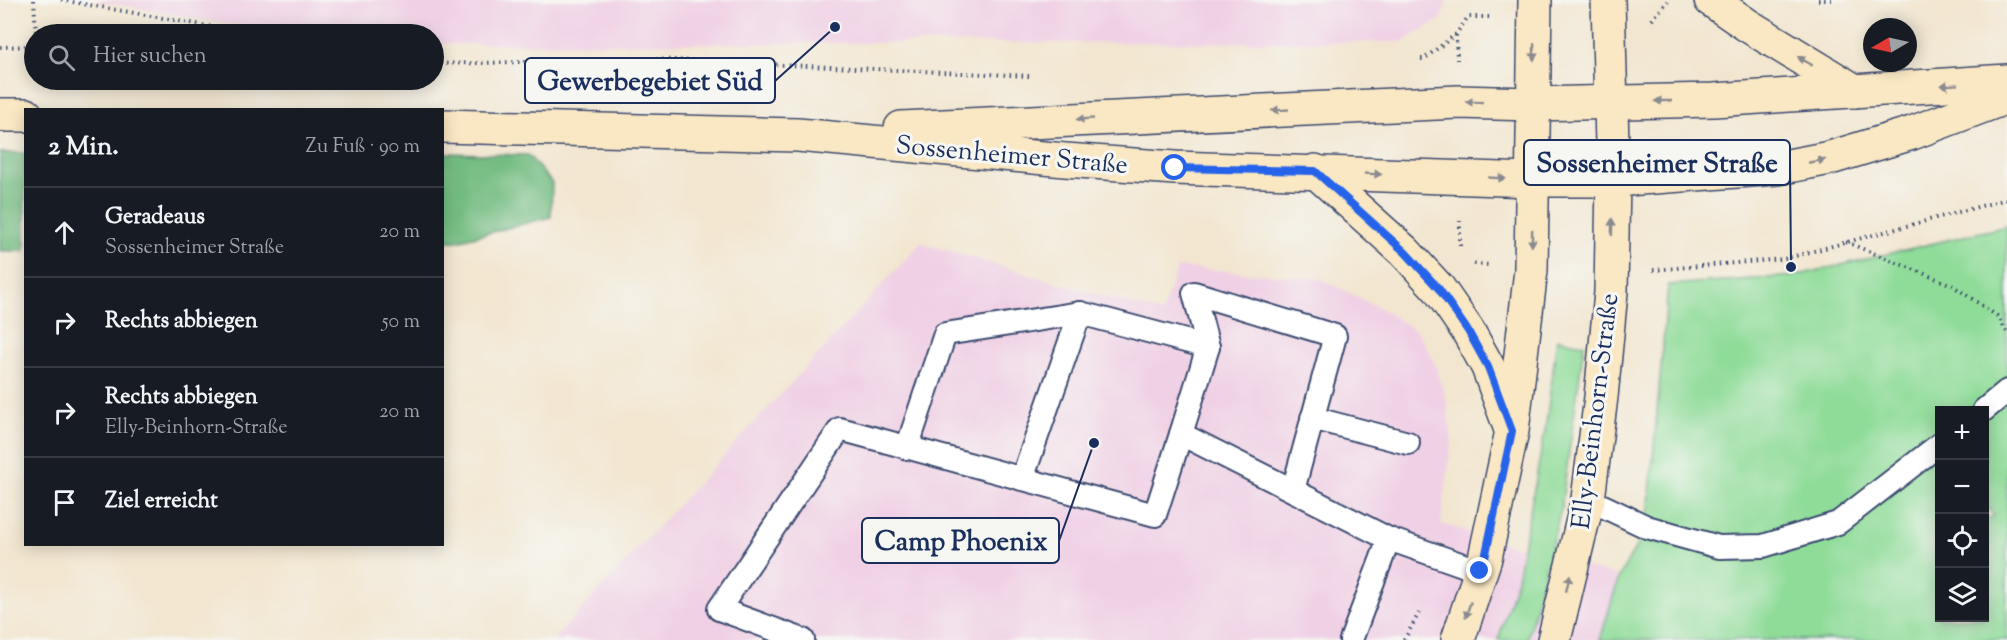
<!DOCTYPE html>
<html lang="de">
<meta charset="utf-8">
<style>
:root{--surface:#171b24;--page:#242831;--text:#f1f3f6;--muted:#9ea1a6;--line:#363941}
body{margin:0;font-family:"Sorts Mill Goudy",serif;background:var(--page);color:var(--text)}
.controls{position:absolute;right:18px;bottom:18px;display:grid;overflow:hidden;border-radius:0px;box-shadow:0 3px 15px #0003}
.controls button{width:54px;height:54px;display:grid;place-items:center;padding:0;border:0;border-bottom:2px solid var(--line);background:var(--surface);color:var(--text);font:30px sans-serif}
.compass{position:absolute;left:1863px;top:18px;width:54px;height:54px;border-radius:50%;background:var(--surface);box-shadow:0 3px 15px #0003;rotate:261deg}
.stop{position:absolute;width:18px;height:18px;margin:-14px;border:4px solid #2563eb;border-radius:50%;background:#fff}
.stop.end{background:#2563eb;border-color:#fff;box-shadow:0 2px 6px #0008}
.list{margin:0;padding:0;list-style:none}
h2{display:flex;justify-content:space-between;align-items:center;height:78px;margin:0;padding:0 24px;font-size:26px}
h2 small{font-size:20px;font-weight:400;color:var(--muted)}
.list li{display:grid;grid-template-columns:39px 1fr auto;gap:18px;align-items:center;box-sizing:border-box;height:90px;padding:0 24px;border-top:2px solid var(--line)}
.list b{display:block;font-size:22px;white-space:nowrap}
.list p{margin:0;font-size:20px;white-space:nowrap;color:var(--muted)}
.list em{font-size:20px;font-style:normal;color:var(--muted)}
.icon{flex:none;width:33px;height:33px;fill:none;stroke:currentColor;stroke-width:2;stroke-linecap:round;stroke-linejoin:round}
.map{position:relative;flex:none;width:2007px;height:640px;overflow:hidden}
.search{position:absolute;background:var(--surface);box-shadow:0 3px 15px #0003;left:24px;top:24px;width:420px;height:66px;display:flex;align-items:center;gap:15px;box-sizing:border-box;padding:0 21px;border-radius:33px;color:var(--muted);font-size:22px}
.panel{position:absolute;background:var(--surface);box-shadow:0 3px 15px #0003;left:24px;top:108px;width:420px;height:438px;border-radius:0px}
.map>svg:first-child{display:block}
.built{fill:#f0d0e5}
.green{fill:#8fdc99;stroke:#55867c;stroke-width:1.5;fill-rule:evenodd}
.forest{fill:#73bc81;stroke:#477670;stroke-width:1.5}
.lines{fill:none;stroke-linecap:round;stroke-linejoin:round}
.lane-casing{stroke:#3b4a6f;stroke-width:26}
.secondary-casing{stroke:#3b4a6f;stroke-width:36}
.path{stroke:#3b4a6f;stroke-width:4;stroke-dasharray:1.5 4.5;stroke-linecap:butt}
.lane{stroke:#fff;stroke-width:22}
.secondary{stroke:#fae7c3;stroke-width:33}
.oneway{fill:#8a8b90}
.route{stroke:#2563eb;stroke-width:8}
.labels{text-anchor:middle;stroke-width:6;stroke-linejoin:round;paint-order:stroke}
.street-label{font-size:26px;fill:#1b2f5e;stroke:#f6f6f2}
.leader{fill:none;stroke:#1b2f5e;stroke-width:2}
.callout-dot{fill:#1b2f5e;stroke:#f6f6f2;stroke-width:2}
.callout{fill:#f6f6f2;stroke:#1b2f5e;stroke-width:2}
.callout-label{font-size:27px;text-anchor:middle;font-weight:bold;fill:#1b2f5e}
</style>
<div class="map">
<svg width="2007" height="640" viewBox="0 0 2007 640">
<rect width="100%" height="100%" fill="#f6f6f2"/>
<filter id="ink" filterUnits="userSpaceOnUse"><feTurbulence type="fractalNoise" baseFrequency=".0167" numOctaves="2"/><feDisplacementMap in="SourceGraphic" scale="12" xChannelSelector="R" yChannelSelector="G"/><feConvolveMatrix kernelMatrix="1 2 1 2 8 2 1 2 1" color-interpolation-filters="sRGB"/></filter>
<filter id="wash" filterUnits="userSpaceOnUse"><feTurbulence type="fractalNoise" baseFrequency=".008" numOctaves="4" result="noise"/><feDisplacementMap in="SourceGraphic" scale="24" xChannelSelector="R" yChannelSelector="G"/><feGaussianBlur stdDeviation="1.35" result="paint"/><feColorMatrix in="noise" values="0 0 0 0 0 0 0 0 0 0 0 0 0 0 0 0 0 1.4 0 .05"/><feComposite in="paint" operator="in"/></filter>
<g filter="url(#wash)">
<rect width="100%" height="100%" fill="#f2e6d0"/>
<g class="built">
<polygon points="91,0 1447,0 1441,19 1402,42 434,44 434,34 286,34"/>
<polygon points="921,243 1162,313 1177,267 1321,279 1380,308 1418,332 1433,359 1446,399 1452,440 1441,524 1619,577 1600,640 553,640"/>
</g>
<g class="green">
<path d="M 2007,226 L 2007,640 L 1600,640 L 1619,577 L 1647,527 L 1668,285 L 1794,276 ZM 1940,410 L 1984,410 L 1985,503 L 1994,515 L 1985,522 L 1984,618 L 1940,618 Z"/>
<polygon points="1557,339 1584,344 1561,509 1527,640 1498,640 1517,579 1545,431"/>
</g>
<g class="forest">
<rect x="0" y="153" width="25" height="98"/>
<polygon points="443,153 528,155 552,183 551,217 457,241 443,241"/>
</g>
</g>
<g filter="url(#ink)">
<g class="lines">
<defs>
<g id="lane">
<polyline points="1984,410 2007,391"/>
<polyline points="1312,418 1408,443"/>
<polyline points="1181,434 1208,347"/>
<polyline points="907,448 945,334 1080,313 1208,347 1194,293 1335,336 1293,490"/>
<polyline points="1022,479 1080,313"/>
<polyline points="1588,499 1647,527 1719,547 1763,546 1838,523 1940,444"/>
<polyline points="803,640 719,609 840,429 1155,515 1181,434 1389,539 1480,571"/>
<polyline points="1351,640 1389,539"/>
</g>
<g id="secondary">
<polyline points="1711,0 1747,25 1855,91"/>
<polyline points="0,115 26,115"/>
<polyline points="442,126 798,135 1065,160 1175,168 1533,180 1613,180 1778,168 1830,158 1912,133 2007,97"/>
<polyline points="901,128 1458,102 1533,104 1714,100 2007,81"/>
<polyline points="1315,171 1405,252 1439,289 1468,331 1488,367 1510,427"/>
<polyline points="1458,640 1485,558 1512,431 1531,270 1535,0"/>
<polyline points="1554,640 1588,499 1601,397 1611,292 1613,180 1608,0"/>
</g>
</defs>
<use href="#lane" class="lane-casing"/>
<use href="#secondary" class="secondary-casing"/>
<g class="path">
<polyline points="34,0 36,34"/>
<polyline points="61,0 253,34"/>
<polyline points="1818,0 1833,0"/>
<polyline points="1652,20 1668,1"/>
<polyline points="1456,35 1457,60"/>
<polyline points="0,47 34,46"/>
<polyline points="1421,59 1424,59 1456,34 1468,17 1492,17"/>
<polyline points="434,64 653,59 1030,76"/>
<polyline points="1846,242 1952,285 1997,316 2007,332"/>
<polyline points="1460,246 1460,221"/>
<polyline points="1474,264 1490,265"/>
<polyline points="1653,270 1784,259 2007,199"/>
<polyline points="1404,640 1419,613"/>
</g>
<use href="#lane" class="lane"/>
<use href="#secondary" class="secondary"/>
</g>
<defs><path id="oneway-solid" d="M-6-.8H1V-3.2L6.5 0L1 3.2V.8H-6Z" transform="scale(1.5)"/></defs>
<g class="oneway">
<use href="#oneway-solid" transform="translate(1534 52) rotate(91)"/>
<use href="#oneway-solid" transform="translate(1805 61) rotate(-149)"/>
<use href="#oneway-solid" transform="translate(1949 85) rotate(176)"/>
<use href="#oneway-solid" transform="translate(1663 101) rotate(179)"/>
<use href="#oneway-solid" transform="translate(1474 102) rotate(-179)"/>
<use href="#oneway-solid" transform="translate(1280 110) rotate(177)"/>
<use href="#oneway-solid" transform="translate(1085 119) rotate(177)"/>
<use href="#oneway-solid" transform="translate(1817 161) rotate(-11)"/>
<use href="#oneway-solid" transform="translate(1373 174) rotate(3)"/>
<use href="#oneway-solid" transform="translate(1497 178) rotate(3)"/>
<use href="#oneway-solid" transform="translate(1612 227) rotate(-89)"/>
<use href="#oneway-solid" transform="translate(1532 238) rotate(91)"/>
<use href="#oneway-solid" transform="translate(1568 583) rotate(-77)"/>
<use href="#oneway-solid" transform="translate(1468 610) rotate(108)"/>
</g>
</g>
<g class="lines" filter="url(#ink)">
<polyline class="route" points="1175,168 1315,171 1405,252 1439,289 1468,331 1488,367 1512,431 1485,558 1480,571"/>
</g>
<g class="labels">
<g class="street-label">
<text transform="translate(1012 154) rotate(5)" y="9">Sossenheimer Straße</text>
<text transform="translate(1594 411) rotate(-83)" y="9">Elly-Beinhorn-Straße</text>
</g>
</g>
<path class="leader" d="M835 27L775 81M1791 267L1790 163M1094 443L1059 541"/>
<g class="callout-dot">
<circle cx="835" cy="27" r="6"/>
<circle cx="1791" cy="267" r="6"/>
<circle cx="1094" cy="443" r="6"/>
</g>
<g class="callout">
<rect x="525" y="58" width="250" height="45" rx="6"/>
<rect x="1524" y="140" width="266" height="45" rx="6"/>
<rect x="862" y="518" width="197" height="45" rx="6"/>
</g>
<g class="callout-label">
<text x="650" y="90">Gewerbegebiet Süd</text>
<text x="1657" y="172">Sossenheimer Straße</text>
<text x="961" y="550">Camp Phoenix</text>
</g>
</svg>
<div class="controls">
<button>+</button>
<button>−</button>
<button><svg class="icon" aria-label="locate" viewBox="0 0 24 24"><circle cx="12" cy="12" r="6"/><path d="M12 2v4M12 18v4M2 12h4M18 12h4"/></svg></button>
<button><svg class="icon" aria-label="layers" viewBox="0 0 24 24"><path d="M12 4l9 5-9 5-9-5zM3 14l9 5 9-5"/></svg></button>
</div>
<svg class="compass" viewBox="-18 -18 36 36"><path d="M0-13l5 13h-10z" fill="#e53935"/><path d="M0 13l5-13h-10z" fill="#9ea1a6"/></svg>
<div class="stop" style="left:1175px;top:168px"></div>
<div class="stop end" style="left:1480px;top:571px"></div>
<div class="search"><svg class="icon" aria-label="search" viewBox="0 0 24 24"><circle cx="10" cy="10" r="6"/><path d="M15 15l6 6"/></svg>Hier suchen</div>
<section class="panel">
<h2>2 Min.<small>Zu Fuß · 90 m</small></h2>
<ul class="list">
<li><svg class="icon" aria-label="ahead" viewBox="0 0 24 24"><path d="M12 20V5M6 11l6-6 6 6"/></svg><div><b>Geradeaus</b><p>Sossenheimer Straße</p></div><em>20 m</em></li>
<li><svg class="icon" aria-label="right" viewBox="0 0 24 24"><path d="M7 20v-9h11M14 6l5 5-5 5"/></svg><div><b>Rechts abbiegen</b></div><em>50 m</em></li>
<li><svg class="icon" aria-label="right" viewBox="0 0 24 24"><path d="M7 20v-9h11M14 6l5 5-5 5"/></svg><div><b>Rechts abbiegen</b><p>Elly-Beinhorn-Straße</p></div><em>20 m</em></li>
<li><svg class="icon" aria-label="arrive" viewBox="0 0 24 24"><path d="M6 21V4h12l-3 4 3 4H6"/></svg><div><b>Ziel erreicht</b></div></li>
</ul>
</section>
</div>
